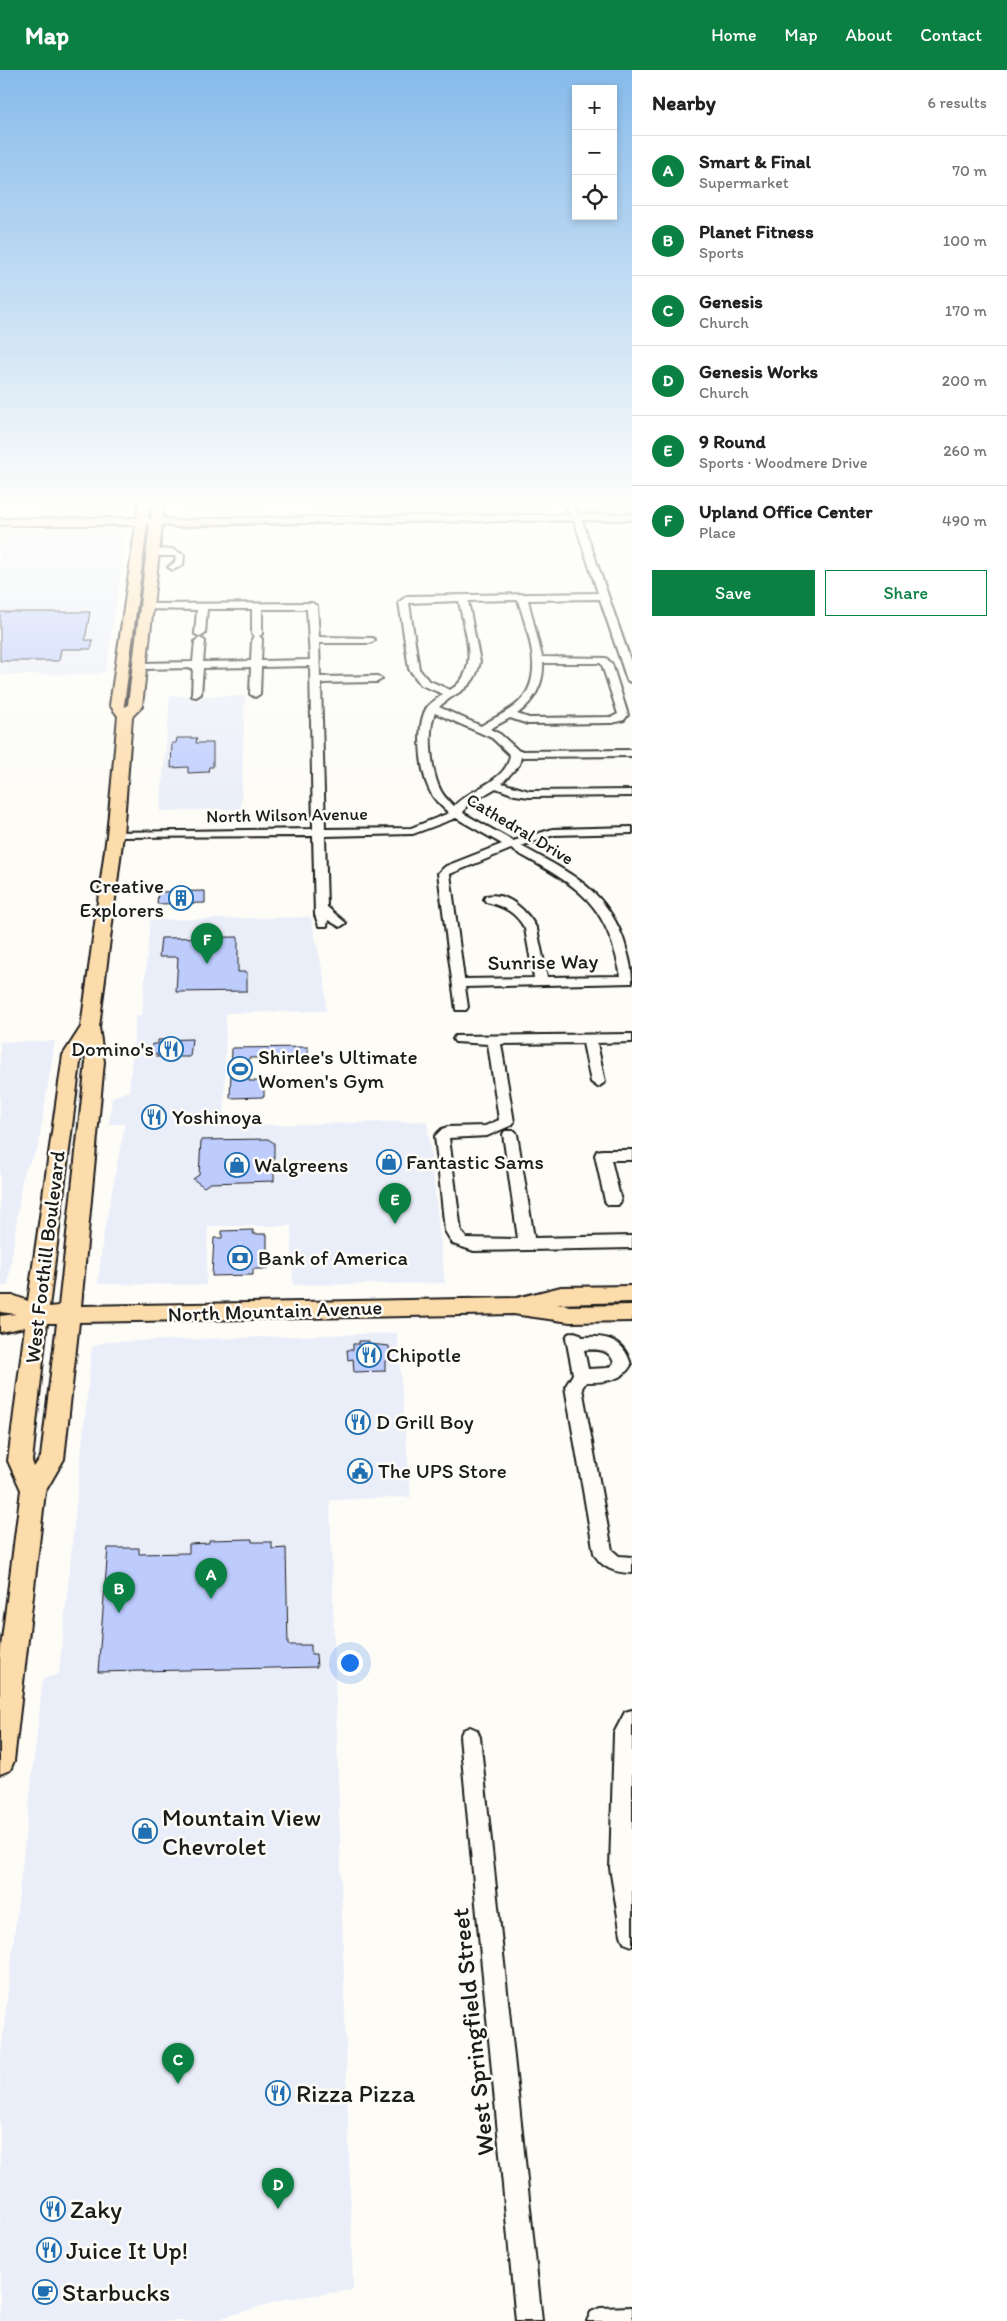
<!DOCTYPE html>
<meta charset="utf-8">
<style>
:root{--surface:#fff;--page:#f2f2f2;--text:#222;--muted:#767676;--line:#e0e0e0;--accent:#0b8043}
body{margin:0;font-family:Itim,sans-serif;background:var(--page);color:var(--text)}
.controls{position:absolute;right:15px;top:15px;display:grid;overflow:hidden;border-radius:0px;box-shadow:0 2px 8px #0003}
.controls button{width:45px;height:45px;display:grid;place-items:center;padding:0;border:0;border-bottom:1px solid var(--line);background:var(--surface);color:var(--text);font:25px sans-serif}
.you{position:absolute;left:349px;top:1592px;width:18px;height:18px;margin:-12px;border:4px solid #fff;border-radius:50%;background:#1a73e8;box-shadow:0 0 0 8px #1a73e833}
.badge{display:grid;place-items:center;width:32px;height:32px;border-radius:50%;background:var(--accent);color:#fff;font-size:16px;font-weight:700}
.pin{position:absolute;translate:-50% -41px;filter:drop-shadow(0 1px 2px #0008)}
.pin::after{content:'';position:absolute;top:26px;width:18px;height:15px;background:inherit;clip-path:polygon(0 0,100% 0,50% 100%)}
.list{margin:0;padding:0;list-style:none}
h2{display:flex;justify-content:space-between;align-items:center;height:65px;margin:0;padding:0 20px;font-size:21px}
h2 small{font-size:16px;font-weight:400;color:var(--muted)}
.list li{display:grid;grid-template-columns:32px 1fr auto;gap:15px;align-items:center;box-sizing:border-box;height:70px;padding:0 20px;border-top:1px solid var(--line)}
.list b{display:block;font-size:19px;white-space:nowrap}
.list p{margin:0;font-size:16px;white-space:nowrap;color:var(--muted)}
.list em{font-size:16px;font-style:normal;color:var(--muted)}
.actions{display:flex;gap:10px;padding:15px 20px}
.actions a{flex:1;padding:11px 0;border:1px solid var(--accent);border-radius:0px;text-align:center;font-size:18px;color:var(--accent)}
.actions .main{background:var(--accent);color:#fff}
.icon{flex:none;width:28px;height:28px;fill:none;stroke:currentColor;stroke-width:2;stroke-linecap:round;stroke-linejoin:round}
.map{position:relative;flex:none;width:632px;height:2251px;overflow:hidden}
header{display:flex;align-items:center;gap:30px;box-sizing:border-box;height:70px;padding:0 25px;background:var(--accent);color:#fff}
header strong{font-size:24px}
nav{display:flex;gap:28px;margin-inline-start:auto;font-size:18px}
main{display:flex}
aside{flex:1;background:var(--surface)}
.map>svg:first-child{display:block}
.built{fill:#eaeef9}
.building{fill:#bdccfd;stroke:#1c1c1c}
.lines{fill:none;stroke-linecap:round;stroke-linejoin:round}
.minor-casing{stroke:#1c1c1c;stroke-width:4}
.major-casing{stroke:#1c1c1c;stroke-width:4}
.minor{fill:#fdfcf7;fill-rule:evenodd}
.major{fill:#fddcac;fill-rule:evenodd}
.labels{text-anchor:middle;stroke-width:5;stroke-linejoin:round;paint-order:stroke}
.far-street-label{font-size:18px;fill:#1c1c1c;stroke:#fdfcf7}
.poi-label{font-size:21px;fill:#1c1c1c;stroke:#fdfcf7;text-anchor:start}
.street-label{font-size:21px;fill:#1c1c1c;stroke:#fdfcf7}
.near-poi-label{font-size:25px;fill:#1c1c1c;stroke:#fdfcf7;text-anchor:start}
.near-street-label{font-size:25px;fill:#1c1c1c;stroke:#fdfcf7}
</style>
<header>
<strong>Map</strong>
<nav><a>Home</a><a>Map</a><a>About</a><a>Contact</a></nav>
</header>
<main>
<div class="map">
<svg width="632" height="2251" viewBox="0 0 632 2251">
<rect width="100%" height="100%" fill="#fdfcf7"/>
<filter id="ink" filterUnits="userSpaceOnUse"><feTurbulence type="fractalNoise" baseFrequency=".02" numOctaves="2"/><feDisplacementMap in="SourceGraphic" scale="10" xChannelSelector="R" yChannelSelector="G"/><feConvolveMatrix kernelMatrix="1 2 1 2 8 2 1 2 1" color-interpolation-filters="sRGB"/></filter>
<g filter="url(#ink)">
<g class="built">
<polygon points="47,430 132,430 130,441 121,445 43,446"/>
<polygon points="182,430 259,430 259,443 191,444 181,440"/>
<polygon points="312,430 553,430 554,434 542,441 312,443"/>
<polygon points="561,430 632,430 632,441 565,442"/>
<polygon points="0,458 120,458 127,460 106,600 99,604 0,605"/>
<polygon points="170,626 245,626 241,739 160,741"/>
<polygon points="311,847 325,912 326,941 226,943 224,1056 427,1051 445,1213 293,1215 291,1156 208,1156 206,1215 98,1214 103,1167 125,1054 109,1054 112,1027 129,1021 136,945 142,945 150,850"/>
<polygon points="55,971 38,1078 23,1103 8,1216 0,1216 0,972"/>
<polygon points="397,1263 411,1427 330,1430 353,2220 285,2229 212,2251 0,2251 0,1992 43,1609 59,1604 92,1277 105,1272"/>
</g>
<g class="building">
<polygon points="0,542 90,542 85,570 93,570 91,579 61,579 59,591 0,591"/>
<polygon points="177,668 197,668 196,673 213,673 213,697 209,697 208,702 188,703 188,697 171,698 172,673 176,673"/>
<polygon points="205,821 205,833 157,834 158,822"/>
<polygon points="238,867 238,902 247,902 247,921 176,922 178,887 159,887 161,868"/>
<polygon points="192,969 190,987 157,987 157,984 151,984 152,974 158,974 158,970"/>
<polygon points="308,977 308,987 249,988 249,1011 264,1011 264,1027 230,1028 232,978"/>
<polygon points="268,1069 274,1073 274,1111 210,1113 204,1117 193,1109 199,1105 201,1070"/>
<polygon points="253,1160 253,1164 267,1164 267,1199 253,1199 253,1205 212,1206 214,1168 222,1168 222,1161"/>
<polygon points="359,1271 369,1271 369,1274 389,1276 390,1290 385,1291 385,1301 354,1302 353,1289 348,1290 347,1280 353,1280 353,1274 359,1274"/>
<polygon points="252,1469 252,1472 272,1472 272,1479 286,1478 288,1575 311,1575 311,1584 316,1584 317,1597 98,1602 108,1478 139,1478 139,1484 189,1483 189,1474 209,1473 209,1470"/>
</g>
<g class="lines">
<defs>
<g id="minor">
<path d="M 562,430 L 570,430 L 583,453 L 632,595 L 632,613 L 627,610 L 600,529 L 528,530 L 542,587 L 606,588 L 612,594 L 628,645 L 624,650 L 612,653 L 528,654 L 510,648 L 490,659 L 500,664 L 519,681 L 632,680 L 632,686 L 521,687 L 519,695 L 502,713 L 529,721 L 632,720 L 632,726 L 529,727 L 515,725 L 496,718 L 467,735 L 463,743 L 513,771 L 553,759 L 632,757 L 632,763 L 554,765 L 521,776 C 566,801 604,817 623,868 C 628,884 632,896 632,913 L 465,917 L 468,937 L 466,940 L 456,940 L 438,803 L 446,796 L 502,774 L 456,748 L 413,764 L 325,766 L 327,837 L 346,853 L 340,857 L 328,850 L 327,856 L 319,856 L 315,845 L 313,766 L 111,767 L 109,765 L 111,763 L 115,762 L 313,759 L 310,596 L 261,597 L 260,624 L 255,627 L 250,624 L 251,597 L 203,598 L 201,624 L 196,627 L 192,626 L 193,598 L 141,599 L 136,596 L 141,593 L 193,592 L 195,571 L 200,568 L 205,571 L 203,592 L 251,591 L 252,569 L 255,566 L 252,564 L 252,539 L 207,539 L 205,564 L 200,567 L 195,564 L 197,540 L 144,539 L 144,535 L 147,534 L 312,533 L 317,536 L 319,567 L 373,568 L 375,570 L 370,573 L 319,573 L 320,607 L 377,606 L 382,609 L 377,612 L 321,613 L 325,759 L 411,758 L 449,743 C 441,736 433,729 429,719 C 420,700 415,653 428,636 C 432,632 438,628 443,624 L 421,615 L 409,599 L 399,532 L 407,526 L 598,523 L 575,453 ZM 518,530 C 527,561 547,607 518,633 C 507,643 493,648 481,656 L 439,637 C 457,620 474,621 480,592 L 468,531 ZM 459,531 C 464,561 482,601 450,620 L 428,610 L 419,599 L 409,533 ZM 262,539 L 307,539 L 310,590 L 261,591 L 262,569 L 259,566 L 262,564 ZM 543,593 L 600,593 L 602,595 L 618,644 L 612,647 L 529,648 L 517,644 C 534,632 544,614 543,593 ZM 435,643 L 492,668 L 510,685 C 507,712 470,718 454,736 C 449,731 444,727 441,721 C 431,703 427,661 435,643 ZM 511,779 C 576,816 605,827 621,906 L 547,907 L 537,859 C 528,842 508,821 486,826 L 484,829 L 486,832 C 503,836 516,842 525,859 L 534,908 L 464,909 L 450,804 Z"/>
<polygon points="172,479 184,485 183,495 173,500 168,497 175,492 176,486 154,486 150,483 154,480"/>
<polygon points="632,964 632,972 597,973 605,1012 598,1017 591,1012 583,973 501,974 514,1052 512,1055 487,1066 449,1068 461,1161 466,1168 518,1169 503,1064 505,1061 515,1061 517,1064 534,1168 632,1166 632,1178 474,1181 453,1174 445,1161 435,1066 442,1059 447,1057 485,1056 499,1050 488,974 455,972 453,969 455,966"/>
<polygon points="602,1080 632,1080 632,1090 611,1090 621,1131 618,1135 608,1135 605,1131 595,1085 597,1081"/>
<path d="M 574,1262 L 580,1264 L 582,1267 C 607,1266 624,1269 631,1295 C 622,1312 602,1312 586,1312 L 582,1318 L 612,1480 L 619,1486 L 632,1487 L 632,1503 C 616,1503 601,1498 594,1483 L 565,1317 L 573,1304 L 566,1268 L 568,1264 ZM 584,1280 C 597,1279 610,1279 614,1293 L 608,1298 L 588,1299 Z"/>
<polygon points="632,1640 632,1876 624,1873 621,1865 610,1798 614,1663 625,1642"/>
<polygon points="470,1657 477,1660 480,1667 542,2251 516,2251 460,1667 463,1660"/>
<polygon points="632,2237 632,2251 587,2251 591,2242 600,2238"/>
</g>
<path id="major" d="M 139,430 L 151,430 L 148,448 L 151,448 L 153,430 L 165,430 L 163,448 L 179,451 L 219,448 L 632,444 L 632,450 L 219,454 L 179,457 L 162,455 L 142,636 L 132,647 L 123,765 L 99,957 L 104,992 L 81,1236 L 517,1228 L 561,1217 L 632,1216 L 632,1232 L 557,1234 L 570,1236 L 632,1235 L 632,1251 L 570,1252 L 513,1244 L 79,1252 L 64,1389 L 45,1422 L 14,1691 L 10,1700 L 0,1704 L 0,1585 L 21,1420 L 8,1391 L 25,1257 L 0,1262 L 0,1246 L 16,1244 L 0,1242 L 0,1226 L 15,1226 L 28,1231 L 63,985 L 81,957 L 107,765 L 118,646 L 110,635 L 136,455 L 0,455 L 0,449 L 137,448 ZM 150,454 L 128,635 L 126,637 L 124,635 L 147,455 ZM 84,980 L 86,992 L 59,1236 L 49,1237 L 81,985 ZM 47,1253 L 57,1253 L 41,1387 L 34,1397 L 32,1391 Z"/>
</defs>
<use href="#minor" class="minor-casing"/>
<use href="#major" class="major-casing"/>
<use href="#minor" class="minor"/>
<use href="#major" class="major"/>
</g>
</g>
<linearGradient id="sky" x2="0" y2="1"><stop stop-color="#87bbeb"/><stop offset="0.58" stop-color="#fefefb"/><stop offset="1" stop-color="#fefefb" stop-opacity="0"/></linearGradient>
<rect width="632" height="745" fill="url(#sky)"/>
<defs>
<symbol id="building-ring" viewBox="-11 -11 22 22"><circle r="9.5" fill="#fdfcf7" stroke="#1f6fb2" stroke-width="1.5"/><path d="M-4-6H4V6H1V3H-1V6H-4ZM-2.5-4.3h1.7v1.8h-1.7ZM.8-4.3h1.7v1.8H.8ZM-2.5-1h1.7V.8h-1.7ZM.8-1h1.7V.8H.8Z" fill="#1f6fb2"/></symbol>
<symbol id="restaurant-ring" viewBox="-11 -11 22 22"><circle r="9.5" fill="#fdfcf7" stroke="#1f6fb2" stroke-width="1.5"/><path d="M-5-6h1v4h1v-4h1v4h1v-4h1v5L-1.5 .5V6h-2V.5L-5-1ZM5-6V6H3V1.5H1.5Q1.5-4 5-6Z" fill="#1f6fb2"/></symbol>
<symbol id="stadium-ring" viewBox="-11 -11 22 22"><circle r="9.5" fill="#fdfcf7" stroke="#1f6fb2" stroke-width="1.5"/><path d="M0-5a6.5 5 0 1 0 0 10a6.5 5 0 1 0 0-10ZM-3.5-1.8h7v3.6h-7Z" fill="#1f6fb2"/></symbol>
<symbol id="shop-ring" viewBox="-11 -11 22 22"><circle r="9.5" fill="#fdfcf7" stroke="#1f6fb2" stroke-width="1.5"/><path d="M-5-2.5h2.3a2.7 3.5 0 0 1 5.4 0H5L5.5 6h-11ZM-1.5-2.5h3a1.5 2.3 0 0 0-3 0Z" fill="#1f6fb2"/></symbol>
<symbol id="bank-ring" viewBox="-11 -11 22 22"><circle r="9.5" fill="#fdfcf7" stroke="#1f6fb2" stroke-width="1.5"/><path d="M-6-4H6V4H-6ZM0-2.3a2.3 2.3 0 1 0 0 4.6a2.3 2.3 0 1 0 0-4.6Z" fill="#1f6fb2"/></symbol>
<symbol id="civic-ring" viewBox="-11 -11 22 22"><circle r="9.5" fill="#fdfcf7" stroke="#1f6fb2" stroke-width="1.5"/><path d="M-.6-6.5H3V-4.5H.6V-3L4-1V1h2V6H-6V1h2V-1L-.6-3ZM-1.2 2.5V6h2.4V2.5Z" fill="#1f6fb2"/></symbol>
<symbol id="cafe-ring" viewBox="-11 -11 22 22"><circle r="9.5" fill="#fdfcf7" stroke="#1f6fb2" stroke-width="1.5"/><path d="M-5.5-4.5H6V0H3Q3 3.5 0 3.5H-2.5Q-5.5 3.5-5.5 0ZM3-3.2v2h1.7v-2ZM-6 4.5H4V6H-6Z" fill="#1f6fb2"/></symbol>
</defs>
<g fill-rule="evenodd">
<use href="#building-ring" x="167" y="814" width="28" height="28"/>
<use href="#restaurant-ring" x="157" y="965" width="28" height="28"/>
<use href="#stadium-ring" x="226" y="985" width="28" height="28"/>
<use href="#restaurant-ring" x="140" y="1033" width="28" height="28"/>
<use href="#shop-ring" x="375" y="1078" width="28" height="28"/>
<use href="#shop-ring" x="223" y="1081" width="28" height="28"/>
<use href="#bank-ring" x="226" y="1174" width="28" height="28"/>
<use href="#restaurant-ring" x="355" y="1271" width="28" height="28"/>
<use href="#restaurant-ring" x="344" y="1338" width="28" height="28"/>
<use href="#civic-ring" x="346" y="1387" width="28" height="28"/>
<use href="#shop-ring" x="131" y="1747" width="28" height="28"/>
<use href="#restaurant-ring" x="264" y="2009" width="28" height="28"/>
<use href="#restaurant-ring" x="39" y="2125" width="28" height="28"/>
<use href="#restaurant-ring" x="35" y="2166" width="28" height="28"/>
<use href="#cafe-ring" x="31" y="2208" width="28" height="28"/>
</g>
<g class="labels">
<g class="far-street-label">
<text transform="translate(287 745) rotate(-1)" y="6">North Wilson Avenue</text>
<text transform="translate(520 759) rotate(31)" y="6">Cathedral Drive</text>
</g>
<g class="poi-label">
<text x="164" y="823" text-anchor="end">Creative<tspan x="164" dy="24">Explorers</tspan></text>
<text x="154" y="986" text-anchor="end">Domino's</text>
<text x="258" y="994">Shirlee's Ultimate<tspan x="258" dy="24">Women's Gym</tspan></text>
<text x="172" y="1054">Yoshinoya</text>
<text x="406" y="1099">Fantastic Sams</text>
<text x="254" y="1102">Walgreens</text>
<text x="258" y="1195">Bank of America</text>
<text x="386" y="1292">Chipotle</text>
<text x="376" y="1359">D Grill Boy</text>
<text x="378" y="1408">The UPS Store</text>
</g>
<g class="street-label">
<text transform="translate(543 892) rotate(-1)" y="7">Sunrise Way</text>
<text transform="translate(45 1187) rotate(-83)" y="7">West Foothill Boulevard</text>
<text transform="translate(275 1241) rotate(-2)" y="7">North Mountain Avenue</text>
</g>
<g class="near-poi-label">
<text x="162" y="1756">Mountain View<tspan x="162" dy="29">Chevrolet</tspan></text>
<text x="296" y="2032">Rizza Pizza</text>
<text x="70" y="2148">Zaky</text>
<text x="66" y="2189">Juice It Up!</text>
<text x="62" y="2231">Starbucks</text>
</g>
<g class="near-street-label">
<text transform="translate(472 1962) rotate(-96)" y="9">West Springfield Street</text>
</g>
</g>
</svg>
<div class="controls">
<button>+</button>
<button>−</button>
<button><svg class="icon" aria-label="locate" viewBox="0 0 24 24"><circle cx="12" cy="12" r="6"/><path d="M12 2v4M12 18v4M2 12h4M18 12h4"/></svg></button>
</div>
<div class="you"></div>
<div class="pin badge" style="left:211px;top:1529px">A</div>
<div class="pin badge" style="left:119px;top:1543px">B</div>
<div class="pin badge" style="left:178px;top:2014px">C</div>
<div class="pin badge" style="left:278px;top:2139px">D</div>
<div class="pin badge" style="left:395px;top:1154px">E</div>
<div class="pin badge" style="left:207px;top:894px">F</div>
</div>
<aside>
<h2>Nearby<small>6 results</small></h2>
<ul class="list">
<li><span class="badge">A</span><div><b>Smart &amp; Final</b><p>Supermarket</p></div><em>70 m</em></li>
<li><span class="badge">B</span><div><b>Planet Fitness</b><p>Sports</p></div><em>100 m</em></li>
<li><span class="badge">C</span><div><b>Genesis</b><p>Church</p></div><em>170 m</em></li>
<li><span class="badge">D</span><div><b>Genesis Works</b><p>Church</p></div><em>200 m</em></li>
<li><span class="badge">E</span><div><b>9 Round</b><p>Sports · Woodmere Drive</p></div><em>260 m</em></li>
<li><span class="badge">F</span><div><b>Upland Office Center</b><p>Place</p></div><em>490 m</em></li>
</ul>
<div class="actions"><a class="main">Save</a><a>Share</a></div>
</aside>
</main>
